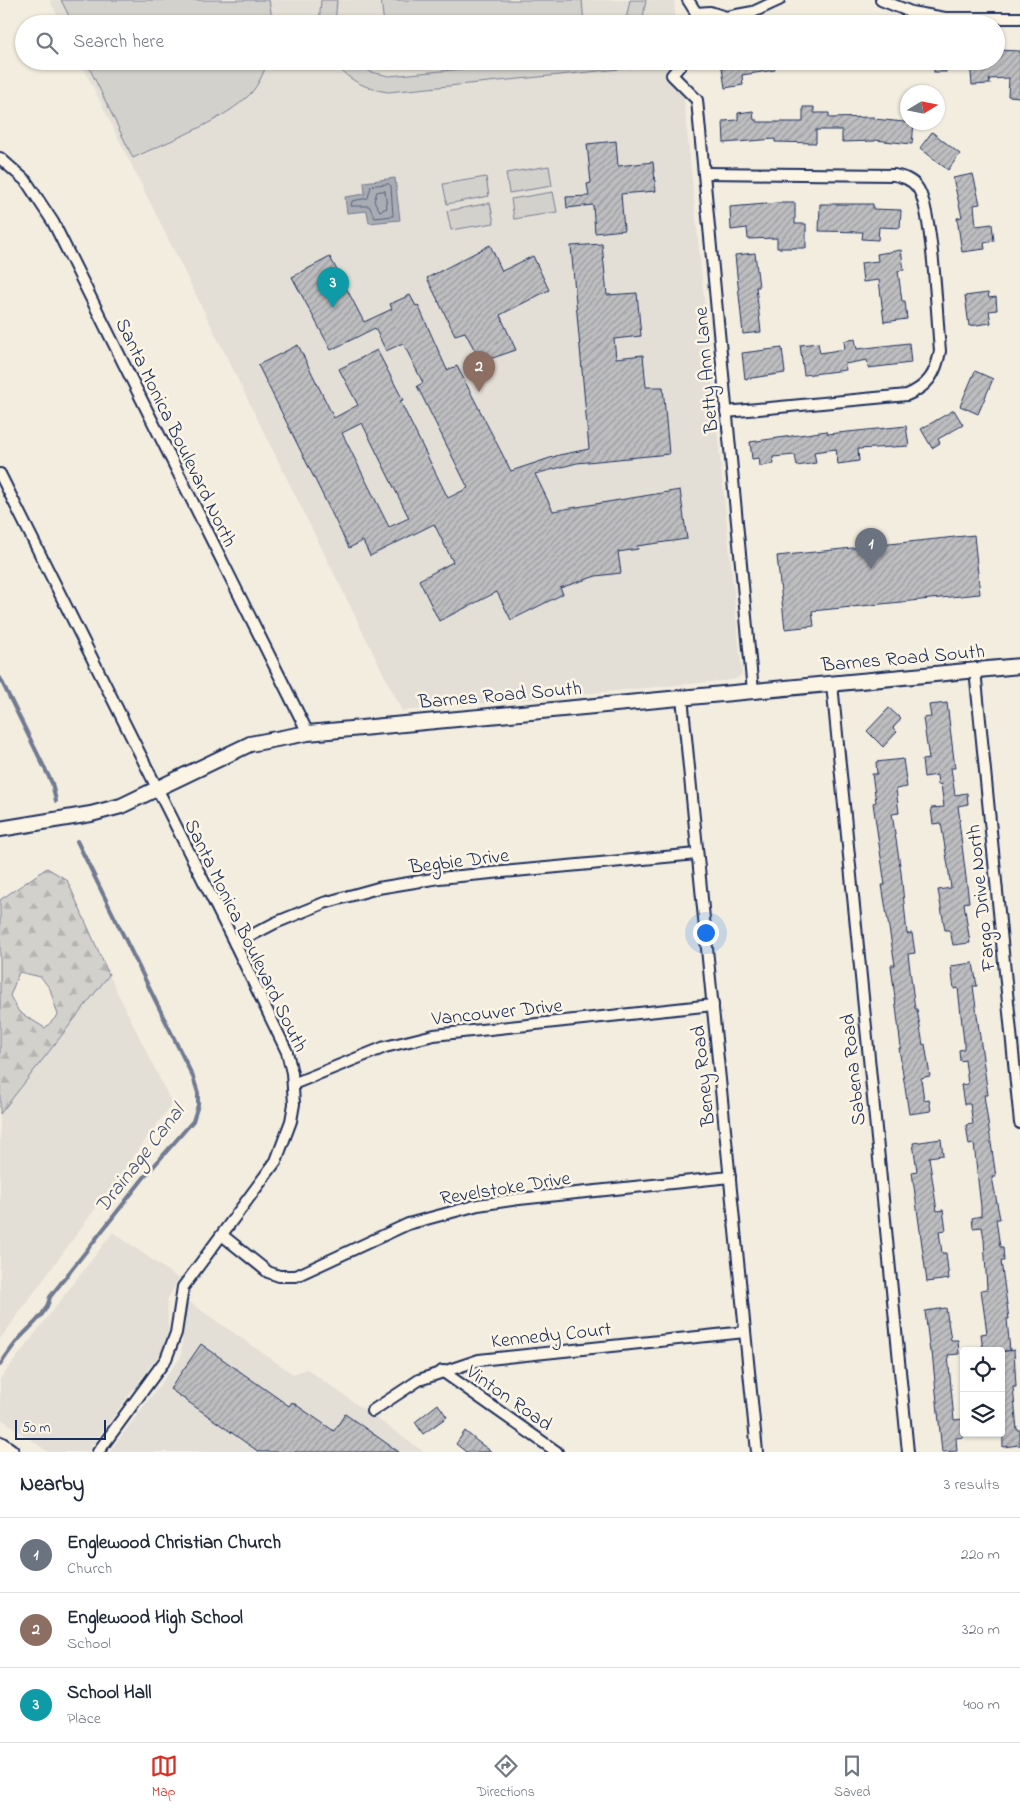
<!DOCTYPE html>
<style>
:root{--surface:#fff;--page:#f6f6f7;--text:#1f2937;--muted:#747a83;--line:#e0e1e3;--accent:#d93025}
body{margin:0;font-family:"Indie Flower",sans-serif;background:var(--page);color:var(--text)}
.controls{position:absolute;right:15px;bottom:15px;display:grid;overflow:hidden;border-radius:5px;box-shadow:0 1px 4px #0004}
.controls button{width:45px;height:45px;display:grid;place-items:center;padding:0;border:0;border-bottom:1px solid var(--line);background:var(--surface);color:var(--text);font:25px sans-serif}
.compass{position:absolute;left:900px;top:85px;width:45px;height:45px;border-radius:50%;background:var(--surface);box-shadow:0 1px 4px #0004;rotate:80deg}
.scale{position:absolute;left:15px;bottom:12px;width:91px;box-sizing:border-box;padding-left:5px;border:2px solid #1b2f5e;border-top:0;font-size:14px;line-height:18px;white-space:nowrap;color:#1b2f5e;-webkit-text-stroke:4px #fcf5e5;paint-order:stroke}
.you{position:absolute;left:705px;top:932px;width:18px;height:18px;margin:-12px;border:4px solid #fff;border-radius:50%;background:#1a73e8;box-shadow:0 0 0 8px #1a73e833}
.badge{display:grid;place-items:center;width:32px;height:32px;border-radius:50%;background:var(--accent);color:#fff;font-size:16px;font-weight:700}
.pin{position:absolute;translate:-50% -41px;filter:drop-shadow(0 1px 2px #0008)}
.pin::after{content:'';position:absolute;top:26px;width:18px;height:15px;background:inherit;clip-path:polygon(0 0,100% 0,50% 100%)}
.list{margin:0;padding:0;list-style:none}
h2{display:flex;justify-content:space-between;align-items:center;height:65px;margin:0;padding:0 20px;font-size:21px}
h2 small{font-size:16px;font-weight:400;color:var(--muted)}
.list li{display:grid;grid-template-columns:32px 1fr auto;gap:15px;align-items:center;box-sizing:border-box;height:75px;padding:0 20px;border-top:1px solid var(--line)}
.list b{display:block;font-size:19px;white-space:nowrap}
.list p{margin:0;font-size:16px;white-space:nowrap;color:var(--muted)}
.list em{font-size:16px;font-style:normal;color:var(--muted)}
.icon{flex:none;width:28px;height:28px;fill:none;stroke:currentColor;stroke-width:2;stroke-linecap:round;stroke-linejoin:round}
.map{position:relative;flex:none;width:1020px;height:1452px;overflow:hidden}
.search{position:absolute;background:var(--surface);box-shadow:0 1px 4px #0004;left:15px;right:15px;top:15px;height:55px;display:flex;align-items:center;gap:12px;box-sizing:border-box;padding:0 18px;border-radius:28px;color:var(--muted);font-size:19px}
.sheet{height:290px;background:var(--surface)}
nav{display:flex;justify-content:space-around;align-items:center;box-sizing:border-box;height:70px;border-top:1px solid var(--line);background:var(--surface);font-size:14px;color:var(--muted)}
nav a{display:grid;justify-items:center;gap:2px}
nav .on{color:var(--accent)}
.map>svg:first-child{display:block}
.built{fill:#e3dfd6}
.grass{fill:#d3d1cc;stroke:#778095}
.forest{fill:url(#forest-firs);stroke:#778095;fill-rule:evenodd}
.water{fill:#a9acb3;stroke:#707a91}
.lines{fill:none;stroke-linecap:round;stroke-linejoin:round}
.shore{stroke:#546180;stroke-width:1}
.stream{stroke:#707a91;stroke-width:4}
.building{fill:url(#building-hatch);stroke:#1b2f5e;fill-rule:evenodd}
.street-casing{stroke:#1b2f5e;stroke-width:14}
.secondary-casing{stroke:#1b2f5e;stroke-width:18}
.primary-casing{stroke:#1b2f5e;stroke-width:20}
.street{stroke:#fcf5e5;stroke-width:10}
.secondary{stroke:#fcf5e5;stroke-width:14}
.primary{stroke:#fcf5e5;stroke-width:16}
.labels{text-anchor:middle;stroke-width:5;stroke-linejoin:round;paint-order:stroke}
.street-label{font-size:20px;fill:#1b2f5e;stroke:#fcf5e5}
.water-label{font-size:21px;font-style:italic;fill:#465478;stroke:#fcf5e5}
</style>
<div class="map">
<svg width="1020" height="1452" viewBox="0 0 1020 1452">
<defs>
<pattern id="forest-firs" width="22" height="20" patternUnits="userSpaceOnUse" patternTransform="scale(1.25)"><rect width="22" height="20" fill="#d3d1cc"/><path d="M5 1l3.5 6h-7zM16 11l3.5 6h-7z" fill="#b5b4b2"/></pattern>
<pattern id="building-hatch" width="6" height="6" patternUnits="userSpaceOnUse" patternTransform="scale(1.25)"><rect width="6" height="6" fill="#bebec0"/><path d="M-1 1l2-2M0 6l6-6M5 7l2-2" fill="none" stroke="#9a9b9f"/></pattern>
</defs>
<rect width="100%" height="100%" fill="#f3ede0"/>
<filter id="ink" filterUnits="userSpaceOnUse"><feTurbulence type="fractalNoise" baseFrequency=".02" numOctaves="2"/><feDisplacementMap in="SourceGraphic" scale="10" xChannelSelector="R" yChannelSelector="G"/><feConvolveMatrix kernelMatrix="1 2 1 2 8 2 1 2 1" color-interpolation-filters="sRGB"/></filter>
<g filter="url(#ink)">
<g class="built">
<polygon points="50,0 674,0 676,24 61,24"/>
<polygon points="80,61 680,61 742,673 739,677 732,680 402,711"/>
<polygon points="109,975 172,1104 0,1339 0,1114"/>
<polygon points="113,1232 179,1279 167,1300 169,1341 87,1452 48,1452 0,1418 0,1379"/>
<polygon points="185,1299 293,1374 307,1369 424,1452 109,1452 181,1357"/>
</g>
<g class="grass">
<polygon points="61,0 269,0 273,24 73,24"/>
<polygon points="321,0 337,0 335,24 319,24"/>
<polygon points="381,0 582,0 584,24 384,24"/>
<polygon points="630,0 646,0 642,24 625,24"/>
<path d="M 86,61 L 268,61 C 263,74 257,89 246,98 C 217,124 168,141 133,158 Z"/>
<path d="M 333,61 L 354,61 L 371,72 L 389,76 L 546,61 L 639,61 L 640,67 L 388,92 C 366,89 347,80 333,61 Z"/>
<polygon points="549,166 552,186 509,193 506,173"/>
<polygon points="486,177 489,196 447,204 443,184"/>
<polygon points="553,192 557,212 514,219 511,199"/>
<polygon points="490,203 494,223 451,230 447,211"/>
</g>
<path class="forest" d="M 47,868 L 67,880 L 109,975 L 0,1114 L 0,900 ZM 19,972 L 41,977 L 50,989 L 58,1015 L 45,1028 L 19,1012 L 10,996 Z"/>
<polygon class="water" points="395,178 400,220 369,223 367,211 347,213 345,197 365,194 364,182"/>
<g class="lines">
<g class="shore">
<polygon points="389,184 391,186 393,216 375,218 369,206 351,206 352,201 368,198 371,186"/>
<polygon points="385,191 387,208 380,211 374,201 377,192"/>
</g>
<g class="stream">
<polyline points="0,678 52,783 56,801"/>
<path d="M 0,1365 C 6,1356 12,1347 19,1339 C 31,1325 46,1316 50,1297 L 146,1175 L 193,1121 L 198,1105 L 198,1093 L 193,1077 L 77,841"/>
</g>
</g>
<g class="building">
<polygon points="996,50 1020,51 1020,97 1008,96 1009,78 989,79 990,84 972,85 970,61 996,61"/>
<polygon points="721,61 774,61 775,70 742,75 743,85 725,88"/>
<rect x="934" y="61" width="12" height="11"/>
<polygon points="803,107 814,107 814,113 829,113 829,118 874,117 874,119 914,123 912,144 875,140 875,141 842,142 842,130 816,130 816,143 775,142 775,139 724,143 723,121 738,120 738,113 753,111 754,120 757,120 757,122 803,122"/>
<polygon points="932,132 960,154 948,170 920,148"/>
<polygon points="616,141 618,166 653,162 656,191 621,194 624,230 595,233 593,205 567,208 566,197 589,196 587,184 591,183 587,144"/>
<polygon points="973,174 980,204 974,205 976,226 992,224 994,241 984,243 985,249 962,252 957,218 962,217 953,178"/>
<polygon points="777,203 795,203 795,224 806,224 806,248 777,248 777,238 748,239 747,228 731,230 730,207"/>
<polygon points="820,204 873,204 873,209 901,210 900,228 879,227 878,240 862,239 863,232 819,231"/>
<path d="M 602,244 L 607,295 L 637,293 L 641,336 L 614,339 L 616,358 L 643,355 L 646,387 L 663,387 L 669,454 L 577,463 L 535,474 L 553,511 L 680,490 L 687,539 L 637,546 L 638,549 L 618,552 L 621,573 L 596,576 L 560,588 L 563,594 L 511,620 L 497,592 L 439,621 L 419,580 L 453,562 L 434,524 L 370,556 L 363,541 L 349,548 L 258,365 L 298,345 L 334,418 L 358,405 L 339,369 L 377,350 L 403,400 L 400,401 L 448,498 L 468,488 L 417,386 L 423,383 L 403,343 L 386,351 L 375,328 L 331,350 L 292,277 L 330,257 L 364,322 L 392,309 L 390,304 L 410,295 L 416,306 L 418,305 L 447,370 L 457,366 L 511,471 L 559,455 L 589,449 L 571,246 ZM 362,423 L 409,518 L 389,527 L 342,433 Z"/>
<polygon points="490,245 502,271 533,256 549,290 500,315 516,350 481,362 465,332 455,335 427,278"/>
<polygon points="901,250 904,270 898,271 902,301 905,301 907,319 884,322 879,280 863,282 861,263 878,261 877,254"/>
<polygon points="755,253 759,287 756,287 761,332 743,334 735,255"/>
<polygon points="988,293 989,298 996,297 997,310 989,311 991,323 969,326 965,296"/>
<polygon points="855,339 857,349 909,343 911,363 868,368 867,360 845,364 846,370 804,375 800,345 818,343 820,353 845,349 844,341"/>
<polygon points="782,348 785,373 745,379 742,353"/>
<polygon points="975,371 993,379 978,414 960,406"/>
<polygon points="954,410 963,425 938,439 940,443 932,448 921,429"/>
<polygon points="906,426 909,446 858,449 859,461 838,464 836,449 814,452 816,463 797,466 795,455 773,457 774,464 760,466 759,458 752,459 750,442 827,431 828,434"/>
<polygon points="974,535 980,594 812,611 814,626 785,629 777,556"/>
<polygon points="947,703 955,768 951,768 955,795 967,793 968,804 958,806 960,820 959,821 969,902 964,903 970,943 953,945 950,930 945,930 938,890 951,888 948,866 941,823 933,824 931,808 944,807 941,784 938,785 937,775 924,777 922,760 929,759 923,718 931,717 929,705"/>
<polygon points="889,708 901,719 893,728 897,732 883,747 867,731"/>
<polygon points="903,759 907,787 896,789 899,813 892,814 901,872 907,934 912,933 915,953 908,954 915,1009 917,1009 923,1045 925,1044 930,1076 921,1078 924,1100 929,1099 931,1111 909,1114 899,1048 901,1048 891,965 895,965 882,885 885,885 873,803 876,802 872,774 877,774 876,762"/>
<polygon points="973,963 977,986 973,986 988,1095 984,1095 996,1177 992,1177 1000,1219 996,1219 1000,1247 1003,1247 1004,1261 1001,1261 1009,1319 1007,1319 1010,1351 983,1351 981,1334 987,1333 981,1290 987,1289 984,1239 982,1227 973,1228 972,1218 981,1216 981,1207 974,1144 969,1145 966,1125 973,1124 970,1104 964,1104 961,1085 968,1084 965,1060 960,1061 959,1050 964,1049 964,1042 958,988 954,989 951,966"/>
<polygon points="941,1139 943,1155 929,1157 937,1211 943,1210 946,1230 939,1231 942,1253 946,1253 949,1279 927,1282 912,1172 917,1171 913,1143"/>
<polygon points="946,1308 951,1340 958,1340 959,1354 948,1355 954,1420 964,1419 964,1437 956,1438 957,1451 942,1452 932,1352 930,1352 925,1311"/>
<polygon points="201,1344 289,1406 292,1402 334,1431 345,1414 399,1452 259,1452 170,1389"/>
<polygon points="1014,1350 1016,1387 1013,1387 1017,1430 1020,1430 1020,1445 1003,1447 1001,1352"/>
<polygon points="438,1404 447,1417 423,1434 415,1422"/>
<polygon points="465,1431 477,1441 492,1452 466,1452 456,1444"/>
</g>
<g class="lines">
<defs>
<g id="street">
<polyline points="688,0 695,11 697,24"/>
<polyline points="881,0 911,12 945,18 1020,18"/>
<polyline points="696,13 710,12 726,17 753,12 779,0"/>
<polyline points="684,61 672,75 697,100 753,691"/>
<polyline points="0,158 26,181 53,222 308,733"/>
<path d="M 705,173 L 894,175 C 903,177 911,179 917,187 C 933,207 937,320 940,351 C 936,374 928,386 907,395 L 726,412"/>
<polyline points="0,474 235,944 287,1052 292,1073 294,1104 291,1121 276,1161 183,1287 176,1333 166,1359 98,1452"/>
<polyline points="975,670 1020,1123"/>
<polyline points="832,684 908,1452"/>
<polyline points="682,697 757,1452"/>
<polyline points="235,944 275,923 324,903 378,888 439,878 697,854"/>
<polyline points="293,1084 385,1047 434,1035 713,1005"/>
<polyline points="222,1235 268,1272 279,1276 296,1276 408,1224 478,1205 519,1199 730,1177"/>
<polyline points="442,1371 557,1452"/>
<polyline points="372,1411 419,1380 479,1360 745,1332"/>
</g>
<polyline id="secondary" points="0,829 91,814 121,806 250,744 308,733 1020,666"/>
<polyline id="primary" points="0,1445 10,1452"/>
</defs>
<use href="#street" class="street-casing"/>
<use href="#secondary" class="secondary-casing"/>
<use href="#primary" class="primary-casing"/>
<use href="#street" class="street"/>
<use href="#secondary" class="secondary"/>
<use href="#primary" class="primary"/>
</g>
</g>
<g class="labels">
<g class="street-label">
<text transform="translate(705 370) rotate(-95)" y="7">Betty Ann Lane</text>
<text transform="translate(177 432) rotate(64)" y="7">Santa Monica Boulevard North</text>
<text transform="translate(903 657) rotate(-5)" y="7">Barnes Road South</text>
<text transform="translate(500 694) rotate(-5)" y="7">Barnes Road South</text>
<text transform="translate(459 860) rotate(-7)" y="7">Begbie Drive</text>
<text transform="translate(980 898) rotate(-96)" y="7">Fargo Drive North</text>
<text transform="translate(247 935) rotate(64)" y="7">Santa Monica Boulevard South</text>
<text transform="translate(497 1011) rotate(-6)" y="7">Vancouver Drive</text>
<text transform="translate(852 1070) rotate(-96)" y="7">Sabena Road</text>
<text transform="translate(702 1076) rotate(-96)" y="7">Beney Road</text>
<text transform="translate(505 1187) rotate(-9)" y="7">Revelstoke Drive</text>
<text transform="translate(551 1334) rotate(-6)" y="7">Kennedy Court</text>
<text transform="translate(510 1397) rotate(35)" y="7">Vinton Road</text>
</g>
<g class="water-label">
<text transform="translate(139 1158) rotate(-52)" y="7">Drainage Canal</text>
</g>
</g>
</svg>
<div class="controls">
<button><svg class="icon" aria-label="locate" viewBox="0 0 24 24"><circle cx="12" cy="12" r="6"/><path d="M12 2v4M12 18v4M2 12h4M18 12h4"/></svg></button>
<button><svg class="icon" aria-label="layers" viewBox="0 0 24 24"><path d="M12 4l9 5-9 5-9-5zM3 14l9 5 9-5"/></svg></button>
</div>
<svg class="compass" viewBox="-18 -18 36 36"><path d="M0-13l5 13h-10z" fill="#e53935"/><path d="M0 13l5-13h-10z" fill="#747a83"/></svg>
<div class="scale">50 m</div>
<div class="you"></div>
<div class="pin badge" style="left:871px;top:569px;background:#6b7280">1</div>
<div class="pin badge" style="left:479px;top:392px;background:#8d6e63">2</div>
<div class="pin badge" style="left:333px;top:308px;background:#0f9aa8">3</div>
<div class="search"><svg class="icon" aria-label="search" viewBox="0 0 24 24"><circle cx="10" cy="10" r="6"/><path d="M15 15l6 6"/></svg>Search here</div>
</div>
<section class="sheet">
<h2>Nearby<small>3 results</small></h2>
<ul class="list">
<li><span class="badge" style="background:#6b7280">1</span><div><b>Englewood Christian Church</b><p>Church</p></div><em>220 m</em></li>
<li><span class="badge" style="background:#8d6e63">2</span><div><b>Englewood High School</b><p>School</p></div><em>320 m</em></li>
<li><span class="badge" style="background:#0f9aa8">3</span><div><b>School Hall</b><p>Place</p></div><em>400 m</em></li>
</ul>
</section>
<nav>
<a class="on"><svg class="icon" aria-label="map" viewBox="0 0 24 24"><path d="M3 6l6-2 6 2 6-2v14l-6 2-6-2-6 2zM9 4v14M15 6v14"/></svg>Map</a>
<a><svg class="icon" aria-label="directions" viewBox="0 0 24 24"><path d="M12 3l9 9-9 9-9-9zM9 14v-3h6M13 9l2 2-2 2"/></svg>Directions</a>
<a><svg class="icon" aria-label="saved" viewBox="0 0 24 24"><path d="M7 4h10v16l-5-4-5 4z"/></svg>Saved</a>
</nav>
